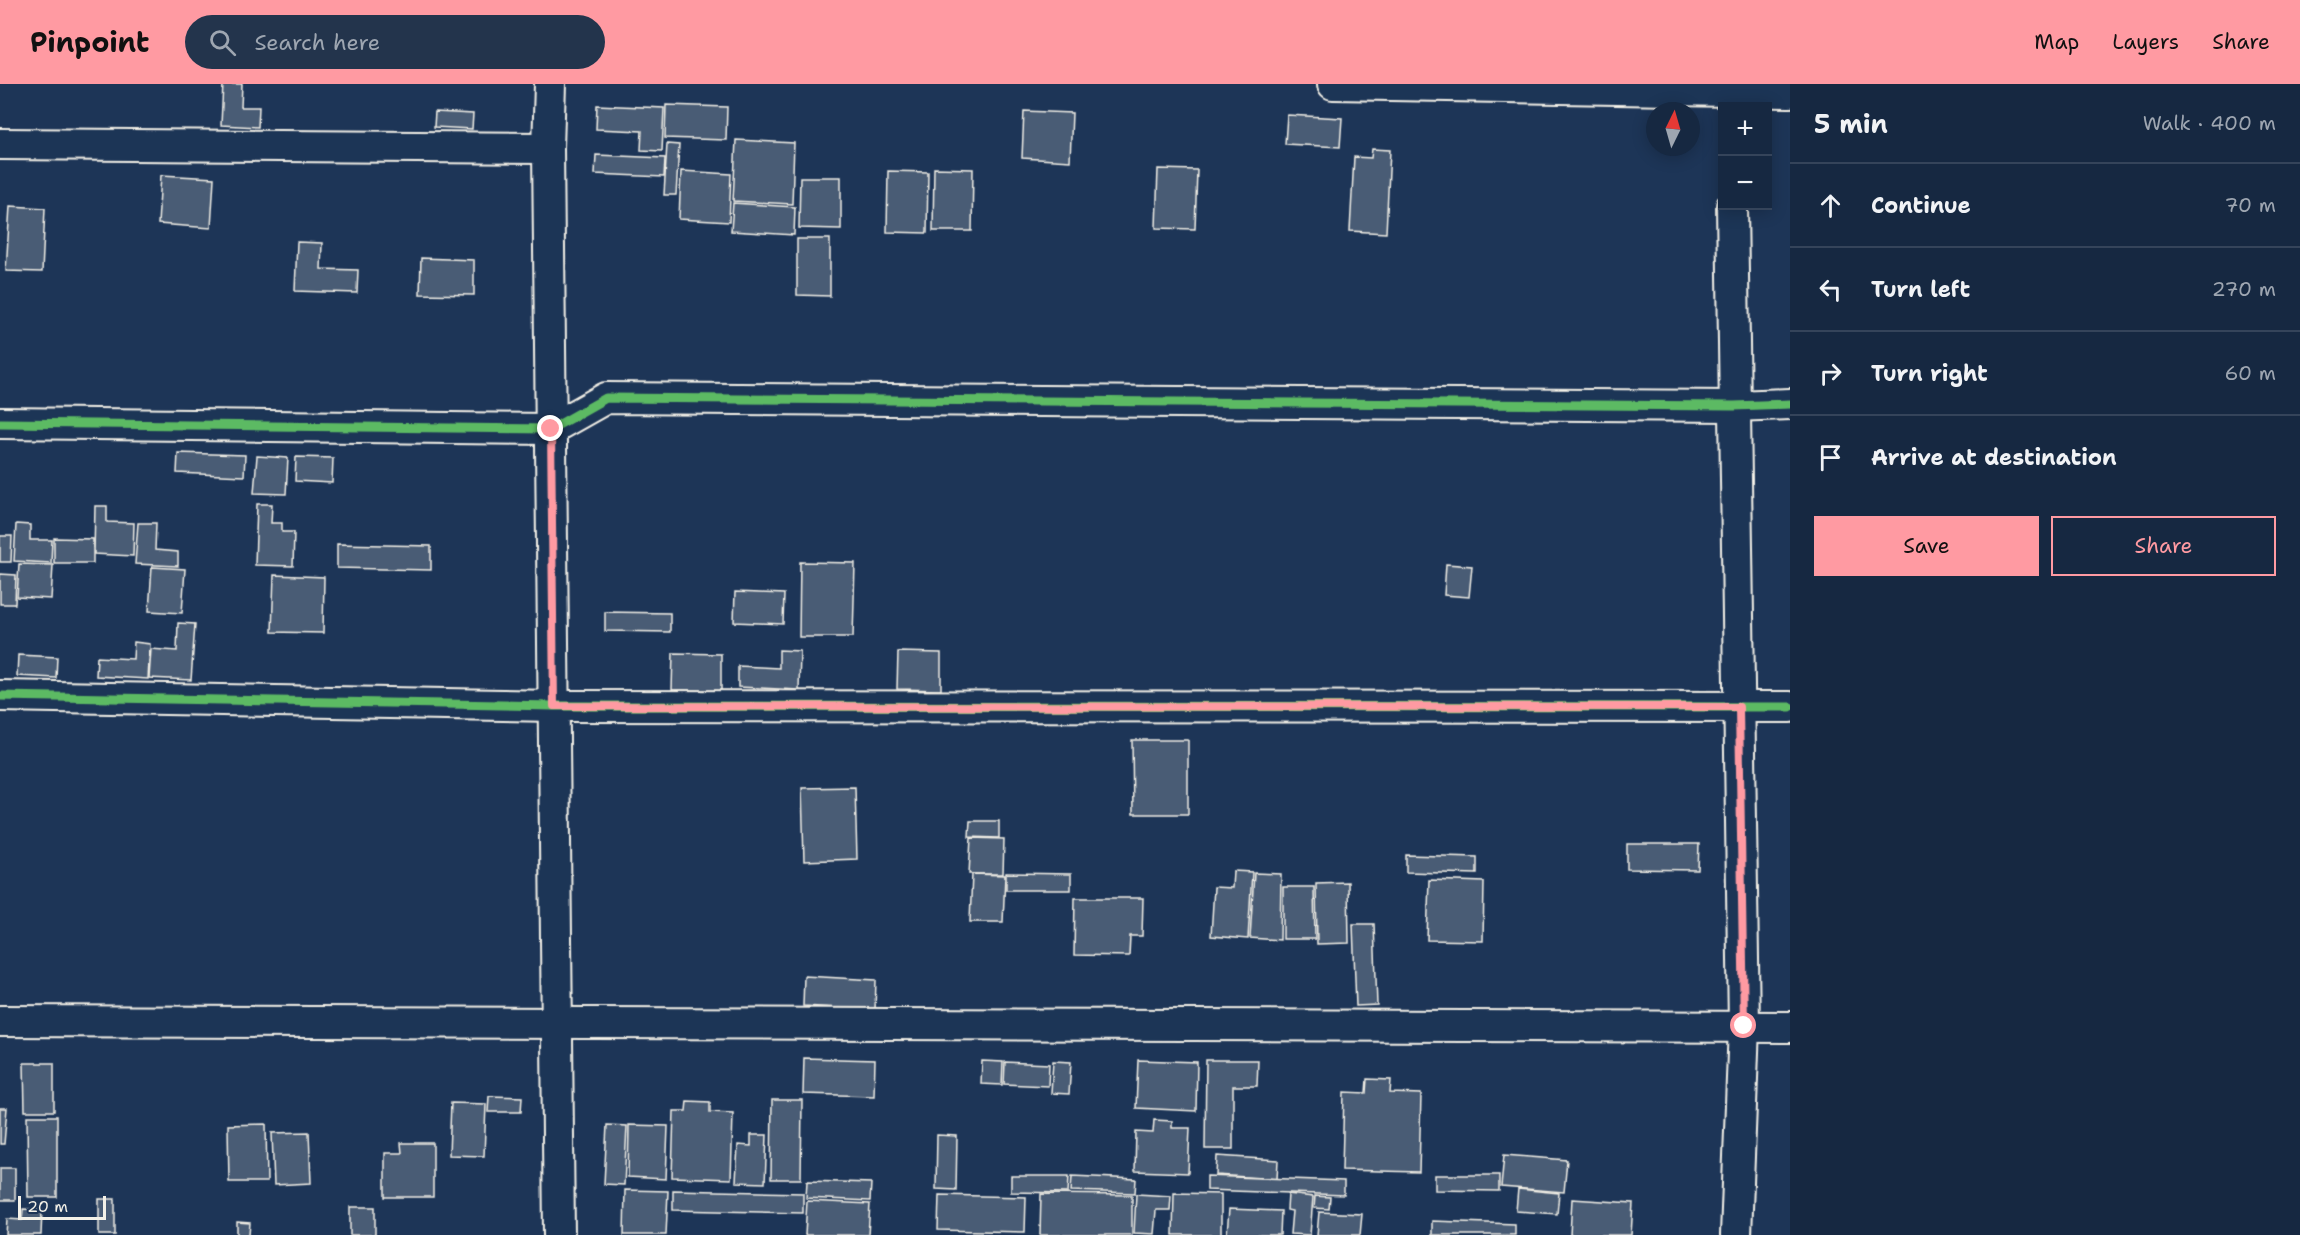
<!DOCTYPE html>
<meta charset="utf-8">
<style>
:root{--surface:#162841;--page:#23344c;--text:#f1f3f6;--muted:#9ea6b1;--line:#35445a;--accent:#ff9aa2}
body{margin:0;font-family:"Shantell Sans",sans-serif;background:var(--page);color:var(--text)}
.controls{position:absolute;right:18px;top:18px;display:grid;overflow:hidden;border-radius:0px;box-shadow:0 3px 15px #0003}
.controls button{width:54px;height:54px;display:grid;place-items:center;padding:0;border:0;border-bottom:2px solid var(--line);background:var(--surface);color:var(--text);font:30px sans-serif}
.compass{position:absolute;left:1646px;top:18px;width:54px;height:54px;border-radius:50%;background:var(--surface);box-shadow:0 3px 15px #0003;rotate:5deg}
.scale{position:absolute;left:18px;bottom:15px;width:88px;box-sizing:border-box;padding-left:6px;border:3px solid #f4f1e8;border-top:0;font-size:16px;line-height:21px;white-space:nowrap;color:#f4f1e8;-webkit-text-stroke:4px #1d3557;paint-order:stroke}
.stop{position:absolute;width:18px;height:18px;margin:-14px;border:4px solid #ff9aa2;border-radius:50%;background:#fff}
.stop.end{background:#ff9aa2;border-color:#fff;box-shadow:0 2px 6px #0008}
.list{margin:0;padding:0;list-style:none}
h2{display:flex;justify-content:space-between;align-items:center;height:78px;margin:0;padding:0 24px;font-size:26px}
h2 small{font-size:20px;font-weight:400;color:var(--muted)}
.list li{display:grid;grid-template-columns:39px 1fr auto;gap:18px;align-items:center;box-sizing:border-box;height:84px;padding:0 24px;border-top:2px solid var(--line)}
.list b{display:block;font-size:22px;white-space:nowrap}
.list em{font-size:20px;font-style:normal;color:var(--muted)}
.actions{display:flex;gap:12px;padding:18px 24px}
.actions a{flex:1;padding:14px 0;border:2px solid var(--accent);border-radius:0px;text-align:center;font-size:21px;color:var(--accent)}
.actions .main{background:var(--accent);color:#111}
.icon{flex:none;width:33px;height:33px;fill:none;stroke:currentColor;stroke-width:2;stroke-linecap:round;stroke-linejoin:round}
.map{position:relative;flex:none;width:1790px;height:1151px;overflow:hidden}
header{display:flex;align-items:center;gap:36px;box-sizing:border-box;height:84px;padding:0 30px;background:var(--accent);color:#111}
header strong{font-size:28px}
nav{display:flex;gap:33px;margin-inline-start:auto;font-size:21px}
.search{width:420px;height:54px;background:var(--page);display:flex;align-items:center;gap:15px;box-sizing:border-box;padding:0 21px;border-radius:33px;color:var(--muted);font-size:22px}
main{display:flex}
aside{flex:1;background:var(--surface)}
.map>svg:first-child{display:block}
.building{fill:#485b74;stroke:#f4f1e8;stroke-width:1.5}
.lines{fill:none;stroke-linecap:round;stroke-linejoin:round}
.minor-casing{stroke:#f4f1e8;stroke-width:34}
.minor{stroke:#1d3557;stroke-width:30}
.cycleway-casing{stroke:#1d3557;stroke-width:13}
.cycleway{stroke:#5cba63;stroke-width:9}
.route{stroke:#ff9aa2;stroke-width:8}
</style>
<header>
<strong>Pinpoint</strong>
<div class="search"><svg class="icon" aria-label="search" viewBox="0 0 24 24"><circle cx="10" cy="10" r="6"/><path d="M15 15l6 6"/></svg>Search here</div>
<nav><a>Map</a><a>Layers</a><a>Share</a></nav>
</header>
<main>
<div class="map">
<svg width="1790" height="1151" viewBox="0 0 1790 1151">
<rect width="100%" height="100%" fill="#1d3557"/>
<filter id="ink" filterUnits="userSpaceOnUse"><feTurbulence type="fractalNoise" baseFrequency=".0167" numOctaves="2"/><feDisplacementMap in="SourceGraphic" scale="12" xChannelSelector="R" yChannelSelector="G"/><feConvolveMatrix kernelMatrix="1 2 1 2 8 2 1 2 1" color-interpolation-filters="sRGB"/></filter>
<g filter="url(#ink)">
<g class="building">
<polygon points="223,0 242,0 241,23 259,23 258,43 221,41"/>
<polygon points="597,21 664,24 662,67 641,66 642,47 596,45"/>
<polygon points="666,21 727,23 726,56 665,54"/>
<polygon points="1024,27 1072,29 1070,77 1022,74"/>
<polygon points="435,28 473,30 472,45 434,43"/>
<polygon points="1287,31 1342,34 1340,63 1285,60"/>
<polygon points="736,56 794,59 792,120 733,117"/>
<polygon points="667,60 679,61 676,111 664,111"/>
<polygon points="1372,65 1390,66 1386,149 1350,147 1354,73 1371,74"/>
<polygon points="596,71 665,74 664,93 595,90"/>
<polygon points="934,84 973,85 972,147 933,147"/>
<polygon points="1158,85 1197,86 1195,145 1156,144"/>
<polygon points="681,87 731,90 729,138 679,135"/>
<polygon points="888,87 928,88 927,149 887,148"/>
<polygon points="161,91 214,94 211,144 158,140"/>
<polygon points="800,93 841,93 841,145 799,144"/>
<polygon points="733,119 795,123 794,151 731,147"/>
<polygon points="10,122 45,124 42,188 6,187"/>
<polygon points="797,155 830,155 830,212 797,211"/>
<polygon points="297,158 322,159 321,185 358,186 357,209 295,207"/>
<polygon points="421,174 474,176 474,211 420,210"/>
<polygon points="178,369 245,371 244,392 177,389"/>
<polygon points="257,372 288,374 286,410 254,409"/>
<polygon points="296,373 333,374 332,399 295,397"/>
<polygon points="257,420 272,420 271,439 282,439 282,448 294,448 293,482 255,481"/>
<polygon points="95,422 107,422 107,438 134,439 133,472 94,470"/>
<polygon points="138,439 156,439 155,466 178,468 178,482 135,480"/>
<polygon points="16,440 30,441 30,456 52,456 51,479 14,477"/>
<polygon points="0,452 12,452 11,478 0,478"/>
<polygon points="54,454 93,455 93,479 54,479"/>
<polygon points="337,460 431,462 431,486 337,484"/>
<polygon points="800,478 855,479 853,553 799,553"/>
<polygon points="19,480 53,481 51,515 17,513"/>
<polygon points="1446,480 1472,482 1469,513 1444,511"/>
<polygon points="152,483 185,485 182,529 149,527"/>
<polygon points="0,490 16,491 15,520 0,520"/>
<polygon points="274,491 324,493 323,549 272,548"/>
<polygon points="735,508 784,510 783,540 734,538"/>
<polygon points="605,528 670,529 670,548 605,547"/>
<polygon points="178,539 195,540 191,596 149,594 151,565 177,567"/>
<polygon points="134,558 150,560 148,595 96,592 97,573 133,575"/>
<polygon points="779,566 800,567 799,606 738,603 738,582 779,584"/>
<polygon points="898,568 941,569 941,606 897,605"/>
<polygon points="673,569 721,570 721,607 672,606"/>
<polygon points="18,571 57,573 56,594 17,592"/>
<polygon points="1132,656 1188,656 1188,730 1133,730"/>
<polygon points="855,703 857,775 804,777 802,704"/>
<polygon points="970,737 999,737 999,754 969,753"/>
<polygon points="971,754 1004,755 1003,790 969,790"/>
<polygon points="1627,760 1699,760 1698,786 1627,785"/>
<polygon points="1406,771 1477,773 1477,790 1406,788"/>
<polygon points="1233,787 1252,788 1248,855 1211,852 1214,803 1232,804"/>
<polygon points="1006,789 1071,790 1071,806 1006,806"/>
<polygon points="1254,789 1281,790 1280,856 1250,854"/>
<polygon points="972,790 1005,791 1003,838 970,838"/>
<polygon points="1429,796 1484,798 1483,857 1427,856"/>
<polygon points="1348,798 1349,859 1317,860 1316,799"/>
<polygon points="1283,803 1314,803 1315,855 1283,855"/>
<polygon points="1075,814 1143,814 1142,852 1130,852 1129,872 1074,871"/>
<polygon points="1353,840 1374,840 1377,921 1356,922"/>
<polygon points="804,892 876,896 875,926 803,922"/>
<polygon points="804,974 875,976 874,1012 803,1010"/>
<polygon points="1138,976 1197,978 1196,1027 1136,1024"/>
<polygon points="1206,976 1258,976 1257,1002 1233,1002 1233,1065 1205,1065"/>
<polygon points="982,977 1003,978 1002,1001 981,1000"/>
<polygon points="1053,977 1071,978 1069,1010 1051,1009"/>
<polygon points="1005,978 1049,980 1048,1002 1004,1000"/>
<polygon points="24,979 54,979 54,1027 25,1027"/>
<polygon points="1367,995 1391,996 1390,1009 1421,1010 1419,1088 1342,1086 1344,1008 1366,1009"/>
<polygon points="489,1012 522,1013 521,1028 488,1028"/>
<polygon points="772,1016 802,1016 801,1095 771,1095"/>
<polygon points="687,1017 710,1018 710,1028 733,1029 731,1095 672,1093 674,1027 686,1027"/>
<polygon points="451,1019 486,1020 484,1072 449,1071"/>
<polygon points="0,1024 7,1024 4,1060 0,1060"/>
<polygon points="27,1032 57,1032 57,1113 28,1113"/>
<polygon points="1154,1036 1172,1037 1172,1044 1190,1044 1188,1089 1135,1087 1136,1048 1153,1049"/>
<polygon points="266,1040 267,1098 229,1098 228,1041"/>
<polygon points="607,1041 627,1042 624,1101 604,1100"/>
<polygon points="629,1041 668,1042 666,1095 628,1093"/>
<polygon points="309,1048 311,1099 274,1101 272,1049"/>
<polygon points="751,1051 767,1051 765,1099 736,1098 738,1061 751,1062"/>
<polygon points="937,1051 957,1052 956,1106 936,1105"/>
<polygon points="401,1059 433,1059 433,1113 385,1113 385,1069 402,1069"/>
<polygon points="1504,1071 1567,1076 1564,1108 1501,1103"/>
<polygon points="1217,1072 1278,1076 1277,1095 1216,1091"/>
<rect x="0" y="1084" width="15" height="32"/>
<polygon points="1435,1091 1499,1091 1499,1107 1435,1106"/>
<polygon points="1011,1092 1069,1092 1068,1109 1011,1108"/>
<polygon points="1072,1092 1136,1095 1135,1109 1071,1107"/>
<polygon points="1207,1092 1344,1097 1344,1111 1207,1106"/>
<polygon points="807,1097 871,1099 870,1117 806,1114"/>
<polygon points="1518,1105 1559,1109 1557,1130 1516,1127"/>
<polygon points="625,1106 668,1107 666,1151 624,1151"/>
<polygon points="673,1106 803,1109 803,1129 673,1126"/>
<polygon points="1174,1109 1221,1110 1221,1151 1173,1151"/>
<polygon points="1041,1110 1132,1111 1132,1151 1040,1151"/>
<polygon points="1136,1110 1171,1112 1170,1126 1156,1126 1154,1150 1134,1149"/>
<polygon points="1288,1110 1313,1113 1310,1151 1290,1150 1292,1127 1287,1126"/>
<polygon points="939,1111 1026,1113 1025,1148 938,1146"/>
<polygon points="1315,1112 1330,1113 1329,1125 1314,1124"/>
<rect x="99" y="1115" width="16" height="36"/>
<polygon points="1572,1115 1633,1119 1631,1151 1570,1151"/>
<polygon points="807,1117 870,1120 868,1151 805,1151"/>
<rect x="350" y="1123" width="25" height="28"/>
<polygon points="23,1125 42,1126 41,1151 6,1151 7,1135 22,1136"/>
<polygon points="1229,1125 1281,1127 1280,1151 1227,1151"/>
<polygon points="1319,1128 1362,1130 1360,1151 1317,1151"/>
<polygon points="1432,1137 1515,1140 1515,1151 1432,1151"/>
<polygon points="237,1138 250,1139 249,1151 237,1151"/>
</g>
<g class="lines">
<defs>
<g id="minor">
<polyline points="550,0 548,64 559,1151"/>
<polyline points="1333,0 1790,8"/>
<polyline points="0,60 548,64"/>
<polyline points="1732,122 1744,942 1736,1151"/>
<polyline points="0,339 551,345 606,314 1734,322 1790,320"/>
<polyline points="0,612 554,622 1790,623"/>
<polyline points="0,937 1790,943"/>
</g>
</defs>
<use href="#minor" class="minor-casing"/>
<use href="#minor" class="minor"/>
<defs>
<g id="cycleway">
<polyline points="0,339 551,345 606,314 1734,322 1790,320"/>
<polyline points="0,612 554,622 1790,623"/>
</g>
</defs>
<use href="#cycleway" class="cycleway-casing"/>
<use href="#cycleway" class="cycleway"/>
</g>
</g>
<g class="lines" filter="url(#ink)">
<polyline class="route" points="551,345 554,622 1739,623 1744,942"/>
</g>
</svg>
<div class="controls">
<button>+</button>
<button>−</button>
</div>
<svg class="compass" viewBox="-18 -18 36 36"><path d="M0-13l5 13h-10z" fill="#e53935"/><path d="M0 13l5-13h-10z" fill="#9ea6b1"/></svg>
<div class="scale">20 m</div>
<div class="stop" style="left:1744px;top:942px"></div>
<div class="stop end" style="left:551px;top:345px"></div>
</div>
<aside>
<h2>5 min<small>Walk · 400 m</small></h2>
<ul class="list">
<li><svg class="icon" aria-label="ahead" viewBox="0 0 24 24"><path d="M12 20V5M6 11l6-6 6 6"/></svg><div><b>Continue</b></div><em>70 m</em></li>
<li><svg class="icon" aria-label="left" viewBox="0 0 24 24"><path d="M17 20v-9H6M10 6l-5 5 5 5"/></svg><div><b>Turn left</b></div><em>270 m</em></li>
<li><svg class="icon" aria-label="right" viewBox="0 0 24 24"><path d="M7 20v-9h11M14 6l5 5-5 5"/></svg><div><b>Turn right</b></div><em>60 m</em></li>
<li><svg class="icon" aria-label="arrive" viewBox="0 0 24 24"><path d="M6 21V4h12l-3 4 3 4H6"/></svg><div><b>Arrive at destination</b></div></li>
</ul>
<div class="actions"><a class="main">Save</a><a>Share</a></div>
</aside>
</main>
